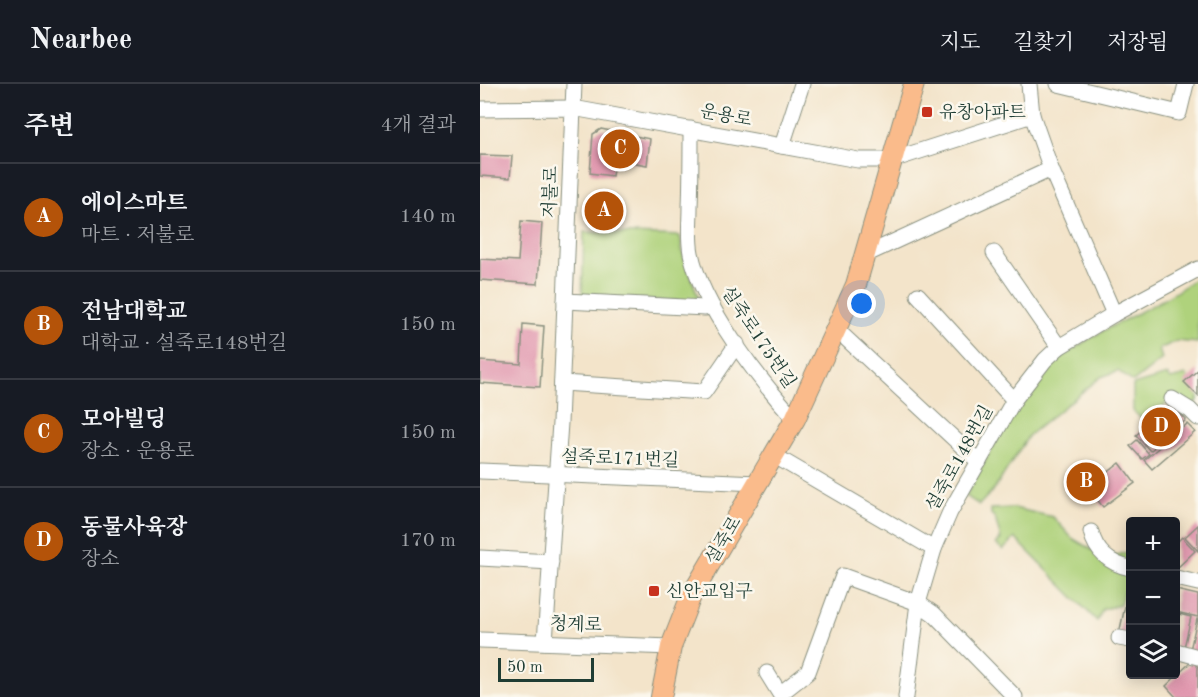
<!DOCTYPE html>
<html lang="ko">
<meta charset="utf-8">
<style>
:root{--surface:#171b24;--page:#20242c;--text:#f1f3f6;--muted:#9ea1a6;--line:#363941;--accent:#b45309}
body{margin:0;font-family:"Old Standard TT","Noto Serif KR",serif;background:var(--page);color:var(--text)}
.controls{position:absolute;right:18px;bottom:18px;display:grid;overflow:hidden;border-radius:6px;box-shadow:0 3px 15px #0003}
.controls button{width:54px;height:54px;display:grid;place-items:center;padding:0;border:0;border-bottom:2px solid var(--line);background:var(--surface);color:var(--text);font:30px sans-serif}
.scale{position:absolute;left:18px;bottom:15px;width:96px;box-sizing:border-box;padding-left:6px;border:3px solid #1f3d34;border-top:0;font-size:16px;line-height:21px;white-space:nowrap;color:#1f3d34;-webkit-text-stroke:4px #fbf7ec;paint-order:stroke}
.you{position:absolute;left:382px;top:220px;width:21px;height:21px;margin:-15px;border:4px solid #fff;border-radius:50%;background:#1a73e8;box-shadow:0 0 0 9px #1a73e833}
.badge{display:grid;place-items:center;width:39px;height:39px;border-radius:50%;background:var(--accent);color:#fff;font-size:20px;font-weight:700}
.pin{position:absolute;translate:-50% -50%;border:3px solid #fff;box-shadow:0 2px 6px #0006}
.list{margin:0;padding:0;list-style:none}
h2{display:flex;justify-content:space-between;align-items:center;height:78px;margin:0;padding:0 24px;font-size:26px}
h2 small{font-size:20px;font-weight:400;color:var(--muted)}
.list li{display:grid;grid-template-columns:39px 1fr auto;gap:18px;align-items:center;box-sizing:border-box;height:108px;padding:0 24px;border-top:2px solid var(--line)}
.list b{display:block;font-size:22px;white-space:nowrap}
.list p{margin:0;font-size:20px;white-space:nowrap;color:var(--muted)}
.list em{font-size:20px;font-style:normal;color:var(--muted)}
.icon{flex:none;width:33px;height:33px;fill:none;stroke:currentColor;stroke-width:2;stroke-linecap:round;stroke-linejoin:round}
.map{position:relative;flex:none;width:718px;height:613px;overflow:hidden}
header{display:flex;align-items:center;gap:36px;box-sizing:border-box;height:84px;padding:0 30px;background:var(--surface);border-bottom:2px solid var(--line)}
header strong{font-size:28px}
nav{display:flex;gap:33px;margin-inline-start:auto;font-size:21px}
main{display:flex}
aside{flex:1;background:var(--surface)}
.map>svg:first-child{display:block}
.green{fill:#afd27b;stroke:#678858;stroke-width:1.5}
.building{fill:#e198af}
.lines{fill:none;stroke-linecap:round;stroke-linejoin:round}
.minor-casing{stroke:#89907f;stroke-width:17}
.major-casing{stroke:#89907f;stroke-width:22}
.minor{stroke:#fff;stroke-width:15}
.major{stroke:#fabb8b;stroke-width:20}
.poi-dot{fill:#c8321e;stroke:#fbf7ec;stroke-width:2}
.labels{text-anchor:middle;stroke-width:5;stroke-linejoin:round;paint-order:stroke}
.poi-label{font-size:18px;fill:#1f3d34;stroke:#fbf7ec;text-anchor:start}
.street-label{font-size:18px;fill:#1f3d34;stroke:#fbf7ec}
</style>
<header>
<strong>Nearbee</strong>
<nav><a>지도</a><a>길찾기</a><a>저장됨</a></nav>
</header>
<main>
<aside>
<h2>주변<small>4개 결과</small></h2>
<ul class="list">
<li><span class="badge">A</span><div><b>에이스마트</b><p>마트 · 저불로</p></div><em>140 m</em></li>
<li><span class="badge">B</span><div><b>전남대학교</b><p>대학교 · 설죽로148번길</p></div><em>150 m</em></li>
<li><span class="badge">C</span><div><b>모아빌딩</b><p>장소 · 운용로</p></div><em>150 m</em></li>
<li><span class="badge">D</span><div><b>동물사육장</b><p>장소</p></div><em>170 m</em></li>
</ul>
</aside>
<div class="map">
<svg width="718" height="613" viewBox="0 0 718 613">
<rect width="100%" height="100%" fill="#fbf7ec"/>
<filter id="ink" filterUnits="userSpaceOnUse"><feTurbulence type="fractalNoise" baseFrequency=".0167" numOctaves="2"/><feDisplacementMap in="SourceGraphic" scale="12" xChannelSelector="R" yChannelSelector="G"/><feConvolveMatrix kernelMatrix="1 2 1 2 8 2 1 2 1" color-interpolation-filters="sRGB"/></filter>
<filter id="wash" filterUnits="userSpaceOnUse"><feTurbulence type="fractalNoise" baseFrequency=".008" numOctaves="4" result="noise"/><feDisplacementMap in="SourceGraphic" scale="24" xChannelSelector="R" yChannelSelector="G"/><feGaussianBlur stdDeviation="1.35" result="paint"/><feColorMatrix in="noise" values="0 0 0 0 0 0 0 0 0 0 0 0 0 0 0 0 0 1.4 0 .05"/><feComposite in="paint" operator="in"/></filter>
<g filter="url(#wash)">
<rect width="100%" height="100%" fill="#f3e4ca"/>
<g class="green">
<polygon points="104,148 200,152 203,170 220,218 102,214"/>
<path d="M 718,192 L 718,259 L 697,257 L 679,265 L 682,275 L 653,298 L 638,287 L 621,293 L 549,351 L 515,404 L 499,421 L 486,412 C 510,366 537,318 573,281 C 585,269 600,261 614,252 C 647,233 690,216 718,192 Z"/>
<polygon points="687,291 691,295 706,291 718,311 718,316 712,323 696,311 670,334 663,336 653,327 653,301"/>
<polygon points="534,424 573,433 592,454 612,466 634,472 647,468 650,471 650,506 644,506 640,521 623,525 617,537 535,454 523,466 516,460 521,455 515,434 511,430 511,425"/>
</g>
<g id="blocks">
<g class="building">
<polygon points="121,45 170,55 167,81 134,75 132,92 110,89 113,50"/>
<polygon points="0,71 32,72 30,94 0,92"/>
<polygon points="41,137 62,139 58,200 0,196 0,175 38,177"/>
<polygon points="43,240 64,242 60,303 0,299 0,277 41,280"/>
<polygon points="718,286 718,312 704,298"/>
<polygon points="692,320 706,336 670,367 656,351"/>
<polygon points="707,340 715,348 672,385 664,376"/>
<polygon points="657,356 669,370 662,375 650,362"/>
<polygon points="640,379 655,399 623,423 608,404"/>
<polygon points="718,441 718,467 705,453"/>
<polygon points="702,453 715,467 696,485 696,459"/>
<polygon points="696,506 718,511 718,533 696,528"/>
<polygon points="647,513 650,514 650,553 639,550"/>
<polygon points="699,530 711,533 704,564 696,563 696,550"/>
<polygon points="717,535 718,535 718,567 710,566"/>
<polygon points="712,577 718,583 718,613 696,613 686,602"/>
</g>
</g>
</g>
<g filter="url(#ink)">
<use href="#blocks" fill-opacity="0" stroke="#89907f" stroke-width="1.5"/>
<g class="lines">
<defs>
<g id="minor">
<polyline points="549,0 552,31 571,85 634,230"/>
<polyline points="578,0 699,29 706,0"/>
<polyline points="0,25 93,24 378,76 412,76 552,31"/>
<path d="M 211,45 C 211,71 211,97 210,123 C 210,138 208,154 211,169 C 221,221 279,296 315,335"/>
<polyline points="302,62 322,0"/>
<polyline points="514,169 579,263"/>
<polyline points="385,171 571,85"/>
<polyline points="438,211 534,316"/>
<polyline points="85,217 225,224 230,220"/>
<polyline points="357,246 499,378"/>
<polyline points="82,299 224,308 257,260"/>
<polyline points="692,315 710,326 718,334"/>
<polyline points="295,372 454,465"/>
<polyline points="0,387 278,399"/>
<path d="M 611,448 C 616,468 630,480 650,484"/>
<polyline points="0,474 71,478"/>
<polyline points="696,494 718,499"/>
<polyline points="639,554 650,556"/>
<polyline points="0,556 191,563"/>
<polyline points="65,558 80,339 94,0"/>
<polyline points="696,567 718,573"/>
<polyline points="287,589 300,610 328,588 363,492 438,519 454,530 535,613"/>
<polyline points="426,613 438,519 454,465 470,428 534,316 565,276 579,263 634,230 718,185"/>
</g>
<polyline id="major" points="181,613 191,563 211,512 315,335 376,201 434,0"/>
</defs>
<use href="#minor" class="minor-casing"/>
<use href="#major" class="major-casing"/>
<use href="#minor" class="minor"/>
<use href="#major" class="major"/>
</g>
</g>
<g class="poi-dot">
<rect x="441" y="22" width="12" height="12" rx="3"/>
<rect x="168" y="501" width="12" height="12" rx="3"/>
</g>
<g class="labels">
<g class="poi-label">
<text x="459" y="34">유창아파트</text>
<text x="186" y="513">신안교입구</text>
</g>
<g class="street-label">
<text transform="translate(246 31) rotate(11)" y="6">운용로</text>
<text transform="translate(70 108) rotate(-88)" y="6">저불로</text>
<text transform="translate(279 253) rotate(56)" y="6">설죽로175번길</text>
<text transform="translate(140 374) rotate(2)" y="6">설죽로171번길</text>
<text transform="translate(479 374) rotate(-61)" y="6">설죽로148번길</text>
<text transform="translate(243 456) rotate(-59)" y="6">설죽로</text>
<text transform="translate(96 540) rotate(2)" y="6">청계로</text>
</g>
</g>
</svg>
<div class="controls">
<button>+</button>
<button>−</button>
<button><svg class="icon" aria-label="layers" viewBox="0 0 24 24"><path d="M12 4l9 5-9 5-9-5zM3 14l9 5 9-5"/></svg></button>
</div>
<div class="scale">50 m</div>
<div class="you"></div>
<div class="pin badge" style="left:124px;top:127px">A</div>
<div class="pin badge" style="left:606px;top:398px">B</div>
<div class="pin badge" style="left:140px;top:65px">C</div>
<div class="pin badge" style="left:681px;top:343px">D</div>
</div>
</main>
